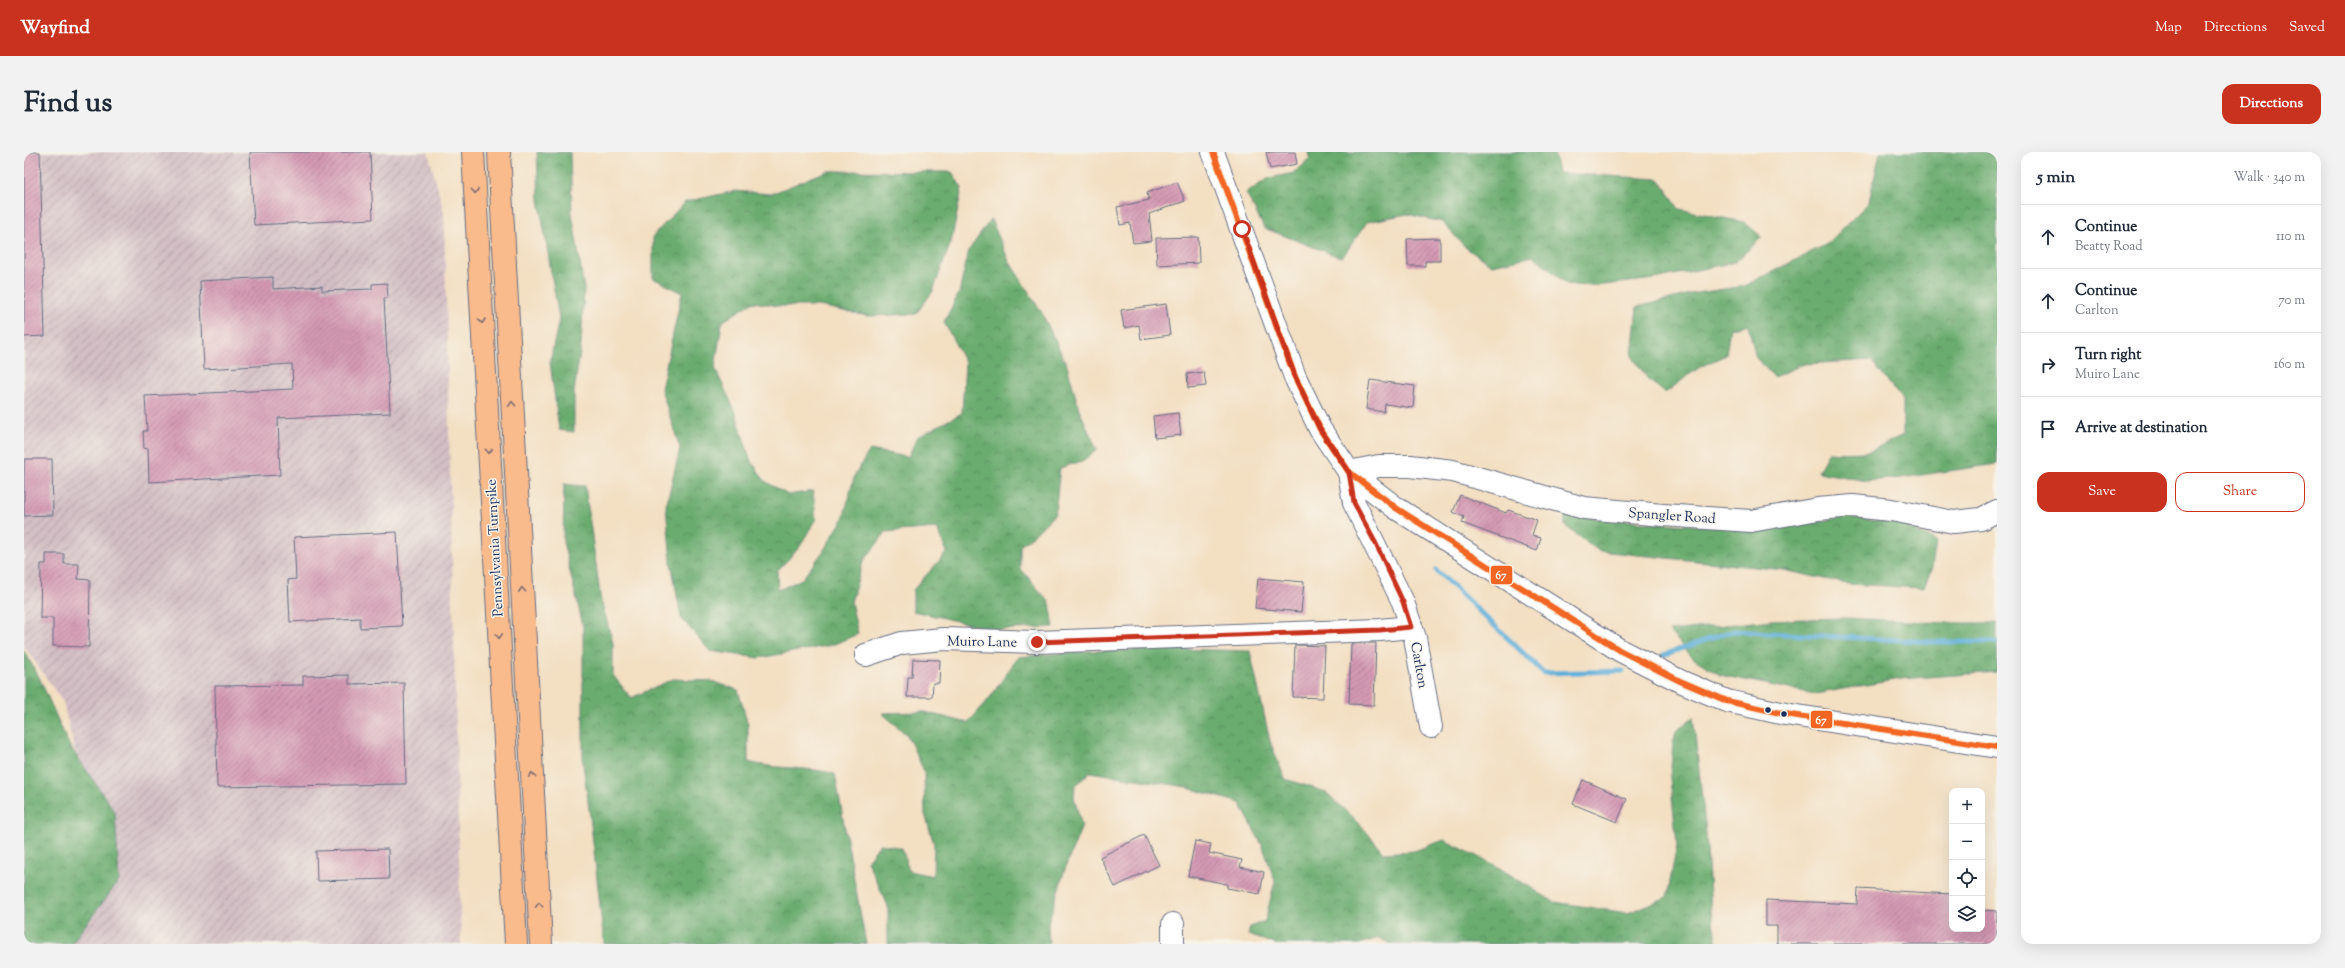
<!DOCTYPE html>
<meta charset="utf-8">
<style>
:root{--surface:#fff;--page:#f2f2f3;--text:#1f2937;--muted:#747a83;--line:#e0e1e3;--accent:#c8321e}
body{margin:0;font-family:"Sorts Mill Goudy",serif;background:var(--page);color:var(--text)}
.controls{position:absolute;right:12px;bottom:12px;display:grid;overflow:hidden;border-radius:8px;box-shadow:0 4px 16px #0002}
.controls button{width:36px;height:36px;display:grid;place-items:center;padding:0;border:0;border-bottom:1px solid var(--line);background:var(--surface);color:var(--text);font:20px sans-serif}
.stop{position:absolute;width:12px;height:12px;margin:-9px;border:3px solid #c8321e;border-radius:50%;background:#fff}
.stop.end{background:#c8321e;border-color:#fff;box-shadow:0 1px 4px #0008}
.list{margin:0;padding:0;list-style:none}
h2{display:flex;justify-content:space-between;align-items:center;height:52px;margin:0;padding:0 16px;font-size:17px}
h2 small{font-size:13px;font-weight:400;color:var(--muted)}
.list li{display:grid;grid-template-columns:26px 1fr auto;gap:12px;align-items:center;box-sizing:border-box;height:64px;padding:0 16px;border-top:1px solid var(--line)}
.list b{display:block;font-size:15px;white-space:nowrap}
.list p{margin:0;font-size:13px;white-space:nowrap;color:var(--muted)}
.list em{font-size:13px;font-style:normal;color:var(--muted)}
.actions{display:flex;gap:8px;padding:12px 16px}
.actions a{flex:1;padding:9px 0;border:1px solid var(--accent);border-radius:12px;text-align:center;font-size:14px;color:var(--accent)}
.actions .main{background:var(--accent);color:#fff}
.icon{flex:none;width:22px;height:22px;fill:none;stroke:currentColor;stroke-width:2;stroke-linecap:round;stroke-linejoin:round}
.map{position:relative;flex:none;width:1973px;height:792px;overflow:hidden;border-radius:12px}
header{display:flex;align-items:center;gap:24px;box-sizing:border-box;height:56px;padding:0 20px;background:var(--accent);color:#fff}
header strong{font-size:19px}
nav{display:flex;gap:22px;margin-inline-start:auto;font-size:14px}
.intro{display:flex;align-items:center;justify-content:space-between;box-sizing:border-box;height:96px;padding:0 24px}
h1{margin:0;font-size:28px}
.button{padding:10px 18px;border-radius:12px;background:var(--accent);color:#fff;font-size:14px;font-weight:700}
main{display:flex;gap:24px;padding:0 24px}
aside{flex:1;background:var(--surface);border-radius:12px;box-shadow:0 4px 16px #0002}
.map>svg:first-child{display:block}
.industrial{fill:url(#industrial-furrows)}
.forest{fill:url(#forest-crowns);stroke:#426e67}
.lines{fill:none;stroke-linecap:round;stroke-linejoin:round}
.stream{stroke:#60b0da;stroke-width:5}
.building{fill:url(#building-hatch)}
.minor-casing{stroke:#676d81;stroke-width:24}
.highway-casing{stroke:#676d81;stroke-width:24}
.minor{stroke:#fff;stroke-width:22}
.highway{stroke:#fabb8c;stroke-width:22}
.bus-1-casing{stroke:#f7f3e8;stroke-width:9}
.bus-1{stroke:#f26522;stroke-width:6}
.oneway{stroke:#7f6e73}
.route{stroke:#c8321e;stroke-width:5}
.bus-dot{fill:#1b2f5e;stroke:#f7f3e8;stroke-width:1.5}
.labels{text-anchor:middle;stroke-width:3;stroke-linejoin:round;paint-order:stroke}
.street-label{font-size:14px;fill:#1b2f5e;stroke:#f7f3e8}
.line-badge{stroke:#f7f3e8;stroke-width:1.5}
.badge-label{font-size:11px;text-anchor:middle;font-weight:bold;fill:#fff}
</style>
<header>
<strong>Wayfind</strong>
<nav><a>Map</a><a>Directions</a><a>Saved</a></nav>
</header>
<div class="intro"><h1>Find us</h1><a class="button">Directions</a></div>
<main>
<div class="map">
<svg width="1973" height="792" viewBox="0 0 1973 792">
<defs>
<pattern id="industrial-furrows" width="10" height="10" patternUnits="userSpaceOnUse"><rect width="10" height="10" fill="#d2bec4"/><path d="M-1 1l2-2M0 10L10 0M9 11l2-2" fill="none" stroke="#aa9ba2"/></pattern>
<pattern id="forest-crowns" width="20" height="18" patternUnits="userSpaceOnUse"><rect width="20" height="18" fill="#6aac70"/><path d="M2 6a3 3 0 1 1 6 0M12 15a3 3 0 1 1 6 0" fill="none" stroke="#568c5f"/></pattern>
<pattern id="building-hatch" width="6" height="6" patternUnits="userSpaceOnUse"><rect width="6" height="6" fill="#d499b3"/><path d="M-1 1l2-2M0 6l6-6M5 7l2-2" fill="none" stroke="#ab7d95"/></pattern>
</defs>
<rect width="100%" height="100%" fill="#f7f3e8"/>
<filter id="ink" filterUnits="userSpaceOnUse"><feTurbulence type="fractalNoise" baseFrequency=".025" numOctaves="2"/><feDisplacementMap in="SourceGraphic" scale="8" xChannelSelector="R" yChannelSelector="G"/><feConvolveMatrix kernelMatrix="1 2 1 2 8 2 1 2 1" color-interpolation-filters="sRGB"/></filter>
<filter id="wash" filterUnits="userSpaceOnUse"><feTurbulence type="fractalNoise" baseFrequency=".012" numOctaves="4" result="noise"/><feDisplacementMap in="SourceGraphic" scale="16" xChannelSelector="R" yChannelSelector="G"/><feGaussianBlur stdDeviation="0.9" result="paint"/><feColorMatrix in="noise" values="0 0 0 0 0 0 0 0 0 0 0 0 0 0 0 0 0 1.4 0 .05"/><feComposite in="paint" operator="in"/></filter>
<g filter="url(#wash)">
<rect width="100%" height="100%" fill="#f3dfc2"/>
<polygon class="industrial" points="0,0 404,0 420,60 437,792 24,792 77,708 39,550 0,494"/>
<g class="forest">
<polygon points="513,0 546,0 548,61 560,136 557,194 550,240 550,280 535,278 526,210 535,167 515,48"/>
<polygon points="1285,0 1530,0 1534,21 1635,27 1655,57 1720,70 1738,85 1711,110 1631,127 1572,134 1544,133 1510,104 1468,113 1442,96 1418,70 1383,62 1343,70 1318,106 1240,76 1222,41 1245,26 1270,21 1286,7"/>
<polygon points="1856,0 1973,0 1973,312 1877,326 1843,329 1794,320 1804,301 1844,300 1879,283 1879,249 1847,208 1780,212 1750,225 1732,206 1724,173 1706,176 1702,203 1676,215 1641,241 1624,227 1608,204 1613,155 1667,142 1720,134 1803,92 1845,50"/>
<polygon points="803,19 928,20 938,36 928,87 909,139 892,162 844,164 795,154 755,154 729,150 698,170 691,216 711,259 726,307 741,329 764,343 789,339 792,367 775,396 753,419 754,438 778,427 798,401 819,367 831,322 846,298 884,305 893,285 938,261 941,211 920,170 935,141 945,98 967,67 985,109 1018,161 1043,213 1055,257 1073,298 1058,309 1036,316 1031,362 1011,382 996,394 996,416 1026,451 1030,475 972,478 889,459 889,438 923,400 913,376 862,380 839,410 827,450 834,482 808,493 735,506 686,499 657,466 647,410 642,354 656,296 637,237 658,141 629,126 629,84 661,50 711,39 747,42"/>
<path d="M 540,332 L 561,334 L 577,449 L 589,491 L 589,523 L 607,546 L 649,527 L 688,529 L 714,538 L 724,573 L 724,610 C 753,618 783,614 811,622 L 842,792 L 580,792 L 568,681 L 559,611 L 559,474 L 539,390 Z"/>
<polygon points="1541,364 1678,374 1757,376 1820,365 1878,372 1912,390 1908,415 1900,436 1823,432 1760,418 1575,399 1541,374"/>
<polygon points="1821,466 1923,471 1973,471 1973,520 1876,527 1791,542 1696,523 1669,506 1645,479 1748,468"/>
<polygon points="1156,497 1226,499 1246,589 1261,627 1302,640 1341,678 1360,701 1390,699 1420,688 1469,712 1530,750 1604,761 1643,745 1653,692 1646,626 1650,581 1669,565 1682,680 1687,759 1693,792 1368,792 1355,786 1335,792 1251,792 1224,783 1226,775 1241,769 1251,729 1239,695 1216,651 1157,634 1066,620 1051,634 1050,646 1058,674 1042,714 1024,771 1025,792 864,792 864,754 843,709 856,692 878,696 885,719 909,724 910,692 901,662 900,619 883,583 858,561 901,560 944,571 965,547 994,505 1066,499"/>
<polygon points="0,499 15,525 45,593 91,660 95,729 47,792 0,792"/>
</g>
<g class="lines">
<g class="stream">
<polyline points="1412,418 1520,521 1599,519"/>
<polyline points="1639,503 1708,479 1912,490 1973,490"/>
</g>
</g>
<g id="blocks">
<g class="building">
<polygon points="0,0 16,0 21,184 0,185"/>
<polygon points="226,0 346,0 349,67 230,73"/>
<polygon points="1242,0 1271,0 1273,12 1246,17"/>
<polygon points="1153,30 1161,49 1125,62 1128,89 1109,91 1106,71 1096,73 1093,55 1125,48 1123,41"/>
<polygon points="1174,85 1175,111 1133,113 1132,86"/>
<polygon points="1416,86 1416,109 1401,109 1401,114 1384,114 1383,87"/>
<polygon points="249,125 249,137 298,134 298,139 348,137 348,132 363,131 364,146 360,146 366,261 254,266 256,323 125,330 124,296 120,297 119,279 123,279 121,244 269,237 268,212 180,217 176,129"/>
<polygon points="1142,152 1146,183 1117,187 1115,173 1100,176 1097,158"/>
<polygon points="1180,220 1182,234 1164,236 1163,222"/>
<polygon points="1346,228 1391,234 1389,256 1361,252 1360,260 1342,257"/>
<polygon points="1154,261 1157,283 1131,286 1129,264"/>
<polygon points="0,307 28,307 29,363 0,364"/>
<polygon points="1436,343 1482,361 1484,358 1513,368 1508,383 1517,386 1513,399 1438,371 1440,365 1429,360"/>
<polygon points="373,380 378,474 336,476 336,466 266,470 264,428 272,427 270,385"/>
<polygon points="22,402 40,402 40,412 55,412 54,427 66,428 65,495 29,494 29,466 16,466 17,412 22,412"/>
<polygon points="1234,426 1280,430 1277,460 1231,456"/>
<polygon points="1352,491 1350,553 1325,552 1327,492"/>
<polygon points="1271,493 1301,494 1299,546 1269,545"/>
<polygon points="889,507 916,508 915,531 909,531 908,545 883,545 884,525 888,525"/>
<polygon points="325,523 325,532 380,531 382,632 193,635 191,534 279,533 279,524"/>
<polygon points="1559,628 1603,647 1593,670 1549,652"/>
<polygon points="1120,683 1135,713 1091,735 1076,705"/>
<polygon points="1171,689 1187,692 1185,701 1218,708 1216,715 1240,720 1236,742 1203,736 1203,732 1164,724"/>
<polygon points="364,697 365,727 293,729 292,699"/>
<polygon points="1834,737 1928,742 1928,777 1958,777 1958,758 1973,759 1973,792 1753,792 1753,774 1742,774 1742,748 1833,752"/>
</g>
</g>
</g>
<g filter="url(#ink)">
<use href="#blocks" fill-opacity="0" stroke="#676d81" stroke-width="1"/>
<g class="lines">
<defs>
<g id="minor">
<polyline points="1189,0 1271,225 1296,277 1325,320 1372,356 1597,499 1656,529 1703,549 1761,562 1973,595"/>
<polyline points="842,503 878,491 919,487 1013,490 1356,478 1387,475"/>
<polyline points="1407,575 1391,486 1379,450 1330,351 1325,320 1355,314 1386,314 1429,319 1560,356 1639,363 1727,369 1794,357 1829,354 1867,358 1930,370 1957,367 1973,359"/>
<polyline points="1149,772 1149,792"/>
</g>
<g id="highway">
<polyline points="449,0 492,792"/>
<polyline points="475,0 517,792"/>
</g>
</defs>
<use href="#minor" class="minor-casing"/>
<use href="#highway" class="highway-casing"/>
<use href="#minor" class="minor"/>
<use href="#highway" class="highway"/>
<defs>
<polyline id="bus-1" points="1189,0 1271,225 1296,277 1325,320 1372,356 1597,499 1656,529 1703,549 1761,562 1973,595"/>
</defs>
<use href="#bus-1" class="bus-1-casing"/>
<use href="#bus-1" class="bus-1"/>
</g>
<defs><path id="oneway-chevron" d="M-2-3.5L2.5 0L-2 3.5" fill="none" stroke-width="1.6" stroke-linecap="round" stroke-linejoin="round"/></defs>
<g class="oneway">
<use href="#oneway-chevron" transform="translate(451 39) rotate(87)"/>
<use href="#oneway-chevron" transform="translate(458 169) rotate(87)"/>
<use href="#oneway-chevron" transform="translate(488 252) rotate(-93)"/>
<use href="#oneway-chevron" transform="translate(465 299) rotate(87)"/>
<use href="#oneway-chevron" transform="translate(498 438) rotate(-93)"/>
<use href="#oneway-chevron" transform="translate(475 484) rotate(87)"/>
<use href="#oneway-chevron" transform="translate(508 623) rotate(-93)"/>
<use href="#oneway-chevron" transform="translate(515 753) rotate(-93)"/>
</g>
</g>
<g class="lines" filter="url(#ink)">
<polyline class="route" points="1013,490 1356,478 1387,475 1379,450 1352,392 1330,351 1325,320 1296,277 1271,225 1218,77"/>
</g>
<g class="bus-dot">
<circle cx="1744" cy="558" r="3.5"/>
<circle cx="1760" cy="562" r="3.5"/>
</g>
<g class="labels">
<g class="street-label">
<text transform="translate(1648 363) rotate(4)" y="5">Spangler Road</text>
<text transform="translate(470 396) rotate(-93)" y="5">Pennsylvania Turnpike</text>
<text transform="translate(958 489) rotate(1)" y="5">Muiro Lane</text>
<text transform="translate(1396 513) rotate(80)" y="5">Carlton</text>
</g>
</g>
<g class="line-badge">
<rect x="1466" y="413" width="23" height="20" rx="4" fill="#f26522"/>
<rect x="1786" y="558" width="23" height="19" rx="4" fill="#f26522"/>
</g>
<g class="badge-label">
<text x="1477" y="427">67</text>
<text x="1797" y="572">67</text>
</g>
</svg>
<div class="controls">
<button>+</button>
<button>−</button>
<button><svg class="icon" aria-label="locate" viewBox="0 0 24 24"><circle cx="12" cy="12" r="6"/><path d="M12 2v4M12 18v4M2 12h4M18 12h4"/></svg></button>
<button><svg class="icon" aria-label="layers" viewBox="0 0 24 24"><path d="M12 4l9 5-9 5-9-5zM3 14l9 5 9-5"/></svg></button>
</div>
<div class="stop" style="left:1218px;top:77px"></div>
<div class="stop end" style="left:1013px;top:490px"></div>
</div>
<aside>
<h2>5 min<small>Walk · 340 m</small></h2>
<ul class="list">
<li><svg class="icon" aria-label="ahead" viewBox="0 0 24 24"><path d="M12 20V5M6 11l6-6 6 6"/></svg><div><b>Continue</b><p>Beatty Road</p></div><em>110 m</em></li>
<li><svg class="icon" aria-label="ahead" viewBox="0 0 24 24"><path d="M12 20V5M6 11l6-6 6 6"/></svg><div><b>Continue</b><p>Carlton</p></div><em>70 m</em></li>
<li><svg class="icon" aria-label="right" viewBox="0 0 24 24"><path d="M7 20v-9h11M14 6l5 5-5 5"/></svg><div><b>Turn right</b><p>Muiro Lane</p></div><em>160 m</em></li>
<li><svg class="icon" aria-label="arrive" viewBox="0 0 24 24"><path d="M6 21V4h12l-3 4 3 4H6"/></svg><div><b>Arrive at destination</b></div></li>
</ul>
<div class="actions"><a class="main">Save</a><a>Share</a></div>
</aside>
</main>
